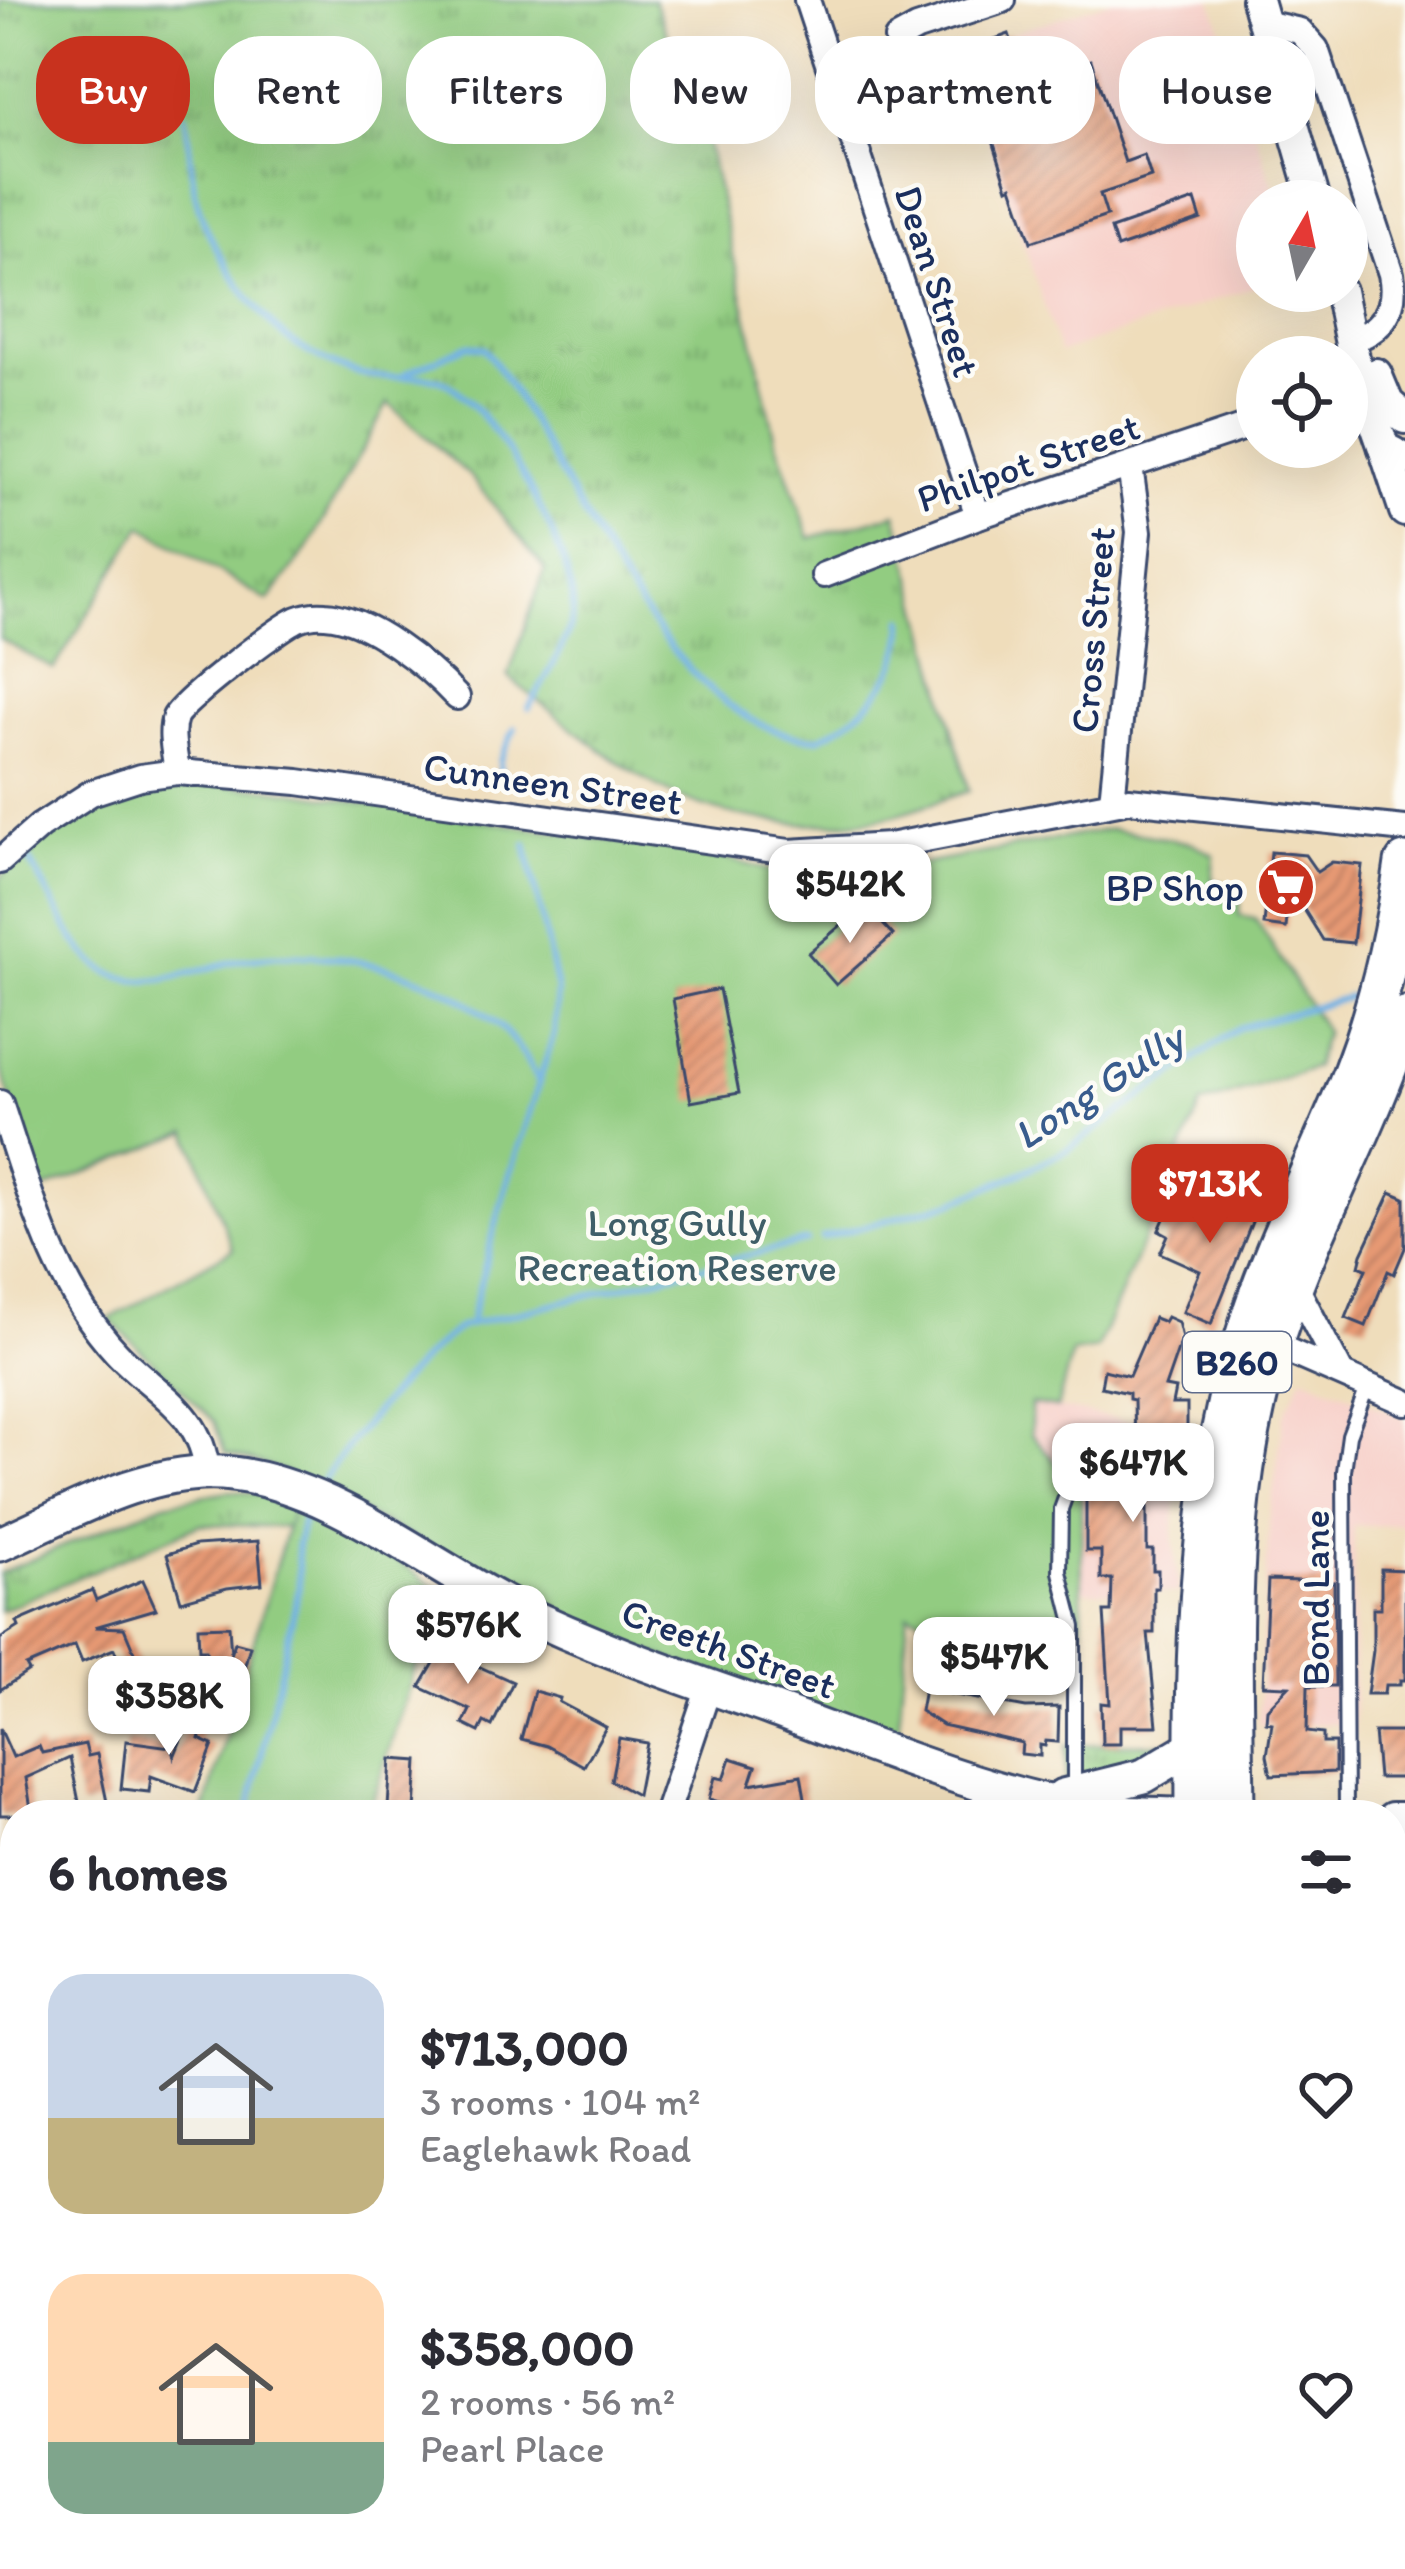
<!DOCTYPE html>
<html lang="en">
<head>
<meta charset="utf-8">
<style>
  :root { --surface:#fff; --page:#f2f2f3; --text:#2b2b33; --muted:#7c7c81; --accent:#c8321e }
  body { margin:0; font-family:Itim,sans-serif; background:var(--page); color:var(--text); height:100vh; display:flex; flex-direction:column; font-size:45px; white-space:nowrap }
  * { box-sizing:border-box; margin:0 }
  p { font-size:39px; color:var(--muted) }
  .icon { flex:none; width:66px; height:66px; fill:none; stroke:currentColor; stroke-width:2; stroke-linecap:round; stroke-linejoin:round }
  .map { position:relative; flex:1; overflow:hidden }
  .details { position:absolute; left:0px; top:1800px; width:1407px; height:771px; display:flex; flex-direction:column; background:var(--surface); border-radius:48px 48px 0 0; box-shadow:0 12px 48px #0002 }
  .details>* { flex:none }
  .hud { position:absolute; left:36px; top:36px; width:1335px; height:108px; display:flex; gap:24px }
  .needle { width:78px; rotate:9deg }
  .tools { position:absolute; left:1236px; top:180px; display:grid; gap:24px }
  .tools a { display:grid; place-items:center; width:132px; height:132px; border-radius:50%; background:var(--surface); box-shadow:0 12px 48px #0002; font-size:60px }
  .price { position:absolute; translate:-50% -102px; padding:0 27px; border-radius:24px; background:#fff; color:#222; font-size:39px; line-height:78px; filter:drop-shadow(0 3px 6px #0008) }
  .price::after { content:''; position:absolute; left:50%; top:72px; width:36px; height:27px; margin-left:-18px; background:inherit; clip-path:polygon(0 0,100% 0,50% 100%) }
  .price.on { background:var(--accent); color:#fff }
  ul { padding:0; list-style:none }
  li { display:flex; align-items:center; gap:36px; height:300px; padding:0 48px }
  li span { display:grid; place-items:center; flex:none; width:336px; height:240px; border-radius:36px; color:#555 }
  li>.icon { margin-inline-start:auto }
  span .icon { width:144px; height:144px; fill:#fffc; stroke-width:1 }
  li b { font-size:51px }
  h2 { display:flex; justify-content:space-between; align-items:center; height:144px; padding:0 48px; font-size:51px }
  .pill { padding:0 42px; border-radius:48px; background:var(--surface); box-shadow:0 12px 48px #0002; font-size:42px; line-height:108px }
  .pill.on { background:var(--accent); color:#fff }
  .map>svg:first-child { display:block }
  .built { fill:#f7d0c9 }
  .grass { fill:url(#grass-tufts); stroke:#567e70; stroke-width:3 }
  .park { fill:#92cc81; stroke:#567e70; stroke-width:3 }
  .lines { fill:none; stroke-linecap:round; stroke-linejoin:round }
  .stream { stroke:#70b1e4; stroke-width:6 }
  .building { fill:url(#building-hatch) }
  .service-casing { stroke:#3b496c; stroke-width:18 }
  .minor-casing { stroke:#3b496c; stroke-width:30 }
  .tertiary-casing { stroke:#3b496c; stroke-width:36 }
  .secondary-casing { stroke:#3b496c; stroke-width:39 }
  .primary-casing { stroke:#3b496c; stroke-width:45 }
  .service { stroke:#fff; stroke-width:12 }
  .minor { stroke:#fff; stroke-width:24 }
  .tertiary { stroke:#fff; stroke-width:30 }
  .secondary { stroke:#fff; stroke-width:33 }
  .primary { stroke:#fff; stroke-width:39 }
  .labels { text-anchor:middle; stroke-width:9; stroke-linejoin:round; paint-order:stroke }
  .shield { fill:#fdfcf7; stroke:#5f6c8c; stroke-width:3 }
  .shield-label { font-size:36px; font-weight:bold; fill:#1b2f5e }
  .street-label { font-size:39px; fill:#1b2f5e; stroke:#fdfcf7 }
  .poi-label { font-size:39px; fill:#1b2f5e; stroke:#fdfcf7; text-anchor:end }
  .park-label { font-size:39px; fill:#3f5e68; stroke:#fdfcf7 }
  .water-label { font-size:42px; font-style:italic; fill:#395c8d; stroke:#fdfcf7 }
</style>
</head>
<body>
<div class="map">
<svg width="1405" height="2569" viewBox="0 0 1405 2569">
  <defs>
    <pattern id="grass-tufts" width="24" height="20" patternUnits="userSpaceOnUse" patternTransform="scale(3)"><rect width="24" height="20" fill="#92cc81"/><path d="M3 7l-1-3M5 7V3M7 7l1-3M15 17l-1-3M17 17v-4M19 17l1-3" fill="none" stroke="#76a66d"/></pattern>
    <pattern id="building-hatch" width="6" height="6" patternUnits="userSpaceOnUse" patternTransform="scale(3)"><rect width="6" height="6" fill="#e69973"/><path d="M-1 1l2-2M0 6l6-6M5 7l2-2" fill="none" stroke="#ba7d62"/></pattern>
  </defs>
  <rect width="100%" height="100%" fill="#fdfcf7"/>
  <filter id="ink" filterUnits="userSpaceOnUse"><feTurbulence type="fractalNoise" baseFrequency=".00833" numOctaves="2"/><feDisplacementMap in="SourceGraphic" scale="24" xChannelSelector="R" yChannelSelector="G"/><feConvolveMatrix kernelMatrix="1 2 1 2 8 2 1 2 1" color-interpolation-filters="sRGB"/></filter>
  <filter id="wash" filterUnits="userSpaceOnUse"><feTurbulence type="fractalNoise" baseFrequency=".004" numOctaves="4" result="noise"/><feDisplacementMap in="SourceGraphic" scale="48" xChannelSelector="R" yChannelSelector="G"/><feGaussianBlur stdDeviation="2.7" result="paint"/><feColorMatrix in="noise" values="0 0 0 0 0 0 0 0 0 0 0 0 0 0 0 0 0 1.4 0 .05"/><feComposite in="paint" operator="in"/></filter>
  <g filter="url(#wash)">
    <rect width="100%" height="100%" fill="#efddbb"/>
    <!-- built -->
    <g class="built">
      <path d="M1112,0H1212L1278,201H1257V286L1060,353L959,51Z"/>
      <path d="M1303,1376L1405,1418V1525L1354,1526V1788L1338,1787L1337,1724L1258,1725L1269,1521L1284,1415Z"/>
      <path d="M1031,1403L1177,1430L1178,1476L1173,1535L1179,1593L1082,1591L1081,1477L1065,1473L1031,1433Z"/>
    </g>
    <!-- grass -->
    <g class="grass">
      <path d="M0,0H654L705,135L776,440L810,538L896,513L969,791C943,799 916,810 890,816C814,833 715,822 648,781C599,752 553,712 508,677L545,569L471,477L388,403L307,550L268,601L142,526L54,669L0,639Z"/>
      <path d="M228,1491L267,1494L294,1503L288,1527L201,1524L0,1611V1573L165,1503Z"/>
      <path d="M1173,1743L1164,1754L1066,1786V1745Z"/>
    </g>
    <!-- park -->
    <g class="park">
      <path d="M186,783L266,788L717,856L795,877L886,871L1111,829L1192,843L1214,855L1212,881L1224,883L1223,899L1240,901L1239,915L1255,918L1325,1031L1315,1067L1201,1105L1097,1349L1072,1353L1057,1408L1031,1404V1434L1065,1473L1081,1476L1082,1631L974,1635L908,1613L898,1735L749,1688L602,1635L278,1469L225,1453L214,1421L109,1319L233,1249L188,1132L40,1191L0,1066V878C50,821 111,790 186,783Z"/>
      <path d="M294,1503L384,1552L440,1590L368,1815H203Z"/>
      <path d="M15,2196V2556H47L43,2569H0V2231Z"/>
    </g>
    <g class="lines">
      <!-- stream -->
      <g class="stream">
        <path d="M185,115C190,142 191,182 198,205C211,248 245,297 276,329C298,350 344,373 374,376C398,379 424,371 446,383C493,407 583,565 572,618C565,649 544,680 529,708"/>
        <path d="M404,374L468,345L484,348C565,452 665,738 818,738C865,717 905,674 904,619"/>
        <path d="M500,781V760L515,728"/>
        <path d="M29,860C51,893 72,953 106,971C152,996 199,966 247,959C331,947 431,968 497,1024C516,1040 527,1061 539,1083"/>
        <path d="M822,1238L953,1202L1021,1173L1069,1149L1238,1028L1364,993"/>
        <path d="M469,1325L505,1190L554,1034L557,990L526,844"/>
        <path d="M321,1484C346,1445 425,1347 463,1326L807,1241"/>
        <path d="M248,1815L299,1588L297,1544L303,1519"/>
        <path d="M0,2370L15,2339"/>
      </g>
    </g>
    <g id="blocks">
      <!-- building -->
      <g class="building">
        <path d="M1009,34L1025,80L1091,60L1125,162L1144,155L1151,177L1100,194L1107,216L1031,242L1012,186L1008,188L964,50Z"/>
        <path d="M1195,200L1201,219L1117,248L1111,229Z"/>
        <path d="M1271,852L1305,855L1317,872L1332,862L1362,865L1353,943L1323,940L1290,887L1286,928L1264,925Z"/>
        <path d="M870,910L893,935L836,985L808,953L853,915L857,920Z"/>
        <path d="M719,989L739,1093L691,1102L673,999Z"/>
        <path d="M1225,1177L1254,1190L1243,1212L1254,1217L1211,1324L1183,1312L1200,1271L1160,1253L1168,1235L1159,1230L1168,1210L1204,1222Z"/>
        <path d="M1391,1192L1405,1198V1248L1394,1274L1388,1271L1366,1326L1346,1318L1366,1269L1359,1266L1362,1254Z"/>
        <path d="M1167,1317L1178,1322L1182,1338L1165,1387L1175,1389L1172,1404H1187V1429H1178V1476H1147V1550H1153V1570H1158V1588H1154V1633H1148L1157,1726H1120V1744H1102L1101,1703L1110,1704L1104,1612H1111L1112,1579H1101V1551H1086V1469H1080V1443H1098V1448H1135L1134,1400L1129,1399V1393L1101,1387L1104,1370L1129,1376L1154,1318L1164,1322Z"/>
        <path d="M258,1541L262,1584L227,1588L181,1601L167,1554L196,1545Z"/>
        <path d="M1381,1569L1405,1570V1680H1400V1685H1385L1384,1694H1367L1373,1651V1608H1381Z"/>
        <path d="M143,1580L156,1609L95,1627L124,1628L142,1671L126,1677L114,1649L82,1662L75,1645L26,1666L29,1671L0,1690V1639L19,1627L17,1622L92,1590L96,1600Z"/>
        <path d="M1268,1580L1334,1582L1335,1686H1308L1307,1732L1323,1734V1743H1335V1772L1271,1775L1267,1755L1272,1723L1266,1722L1267,1709L1289,1686L1263,1685Z"/>
        <path d="M229,1626L231,1655L235,1642L250,1646L237,1694L222,1689L230,1662L207,1663L206,1650H199L198,1627Z"/>
        <path d="M445,1644L470,1655L467,1661L513,1682L492,1726L484,1722L479,1732L463,1724L470,1710L420,1687Z"/>
        <path d="M924,1689L1026,1708L1059,1707L1058,1742L1046,1741L1045,1746L1040,1745V1756L1021,1754L1022,1743L942,1725L920,1711Z"/>
        <path d="M534,1691L560,1698L559,1702L606,1727L584,1766L547,1746L521,1739Z"/>
        <path d="M197,1700L210,1704L199,1739L213,1745L195,1792L151,1776L149,1792L121,1789L126,1741L171,1747L174,1757Z"/>
        <path d="M0,1728L13,1757L39,1746L42,1753L85,1744L88,1756L97,1754L107,1802L80,1807L70,1758L26,1778L32,1815H0Z"/>
        <path d="M1374,1732H1404L1405,1778H1378Z"/>
        <path d="M619,1738L647,1743L637,1795L611,1781Z"/>
        <path d="M731,1758L756,1766L750,1784L801,1775L808,1815H762L709,1799L715,1777L724,1779Z"/>
        <path d="M391,1759L418,1761L415,1810L388,1808Z"/>
      </g>
    </g>
  </g>
  <g filter="url(#ink)">
    <use href="#blocks" fill-opacity="0" stroke="#3b496c" stroke-width="3"/>
    <g class="lines">
      <defs>
        <g id="service">
          <path d="M1065,1498L1061,1509L1060,1572L1074,1627V1788"/>
          <path d="M1346,1815L1344,1471L1349,1435L1368,1385"/>
        </g>
        <g id="minor">
          <path d="M807,0L978,516"/>
          <path d="M1264,23L1300,31L1316,49L1391,274C1398,308 1382,333 1349,340"/>
          <path d="M897,39L917,28L1003,0"/>
          <path d="M824,575L978,516L1257,423"/>
          <path d="M177,772C175,755 169,733 175,717C181,702 280,627 298,619C306,616 316,614 325,615C369,617 428,666 457,697"/>
          <path d="M1112,801L1139,532L1130,466"/>
          <path d="M0,861L40,826L91,793L140,777L177,772L298,782L789,852L889,846L1129,800L1405,829"/>
          <path d="M0,1103C29,1189 52,1283 116,1352C154,1393 202,1411 207,1472"/>
          <path d="M1294,1283L1341,1373"/>
          <path d="M1272,1344L1405,1402"/>
          <path d="M666,1815L709,1687"/>
          <path d="M0,1863L15,1861"/>
          <path d="M1392,2389H1405"/>
          <path d="M1353,2556L1356,2569"/>
          <path d="M648,2569V2556"/>
          <path d="M938,2569L950,2559"/>
        </g>
        <g id="tertiary">
          <path d="M1257,0L1315,201"/>
          <path d="M1340,291L1356,368L1384,448L1405,459"/>
          <path d="M1376,374L1388,403L1405,418"/>
          <path d="M1384,448L1405,511"/>
          <path d="M1392,1818H1405"/>
        </g>
        <g id="secondary">
          <path d="M0,1544C68,1514 145,1468 222,1473C326,1480 425,1564 516,1609C597,1649 685,1678 770,1708C868,1744 988,1794 1089,1810C1119,1814 1150,1814 1180,1815"/>
          <path d="M1063,1796L1144,1776L1196,1745"/>
        </g>
        <g id="primary">
          <path d="M1196,1815C1195,1649 1197,1487 1248,1328C1275,1240 1319,1159 1352,1075C1379,1006 1395,936 1405,863"/>
          <path d="M1234,1815C1233,1662 1223,1512 1266,1363C1301,1244 1366,1135 1405,1017"/>
          <path d="M1213,2556V2569"/>
        </g>
      </defs>
      <!-- service casing -->
      <use href="#service" class="service-casing"/>
      <!-- minor casing -->
      <use href="#minor" class="minor-casing"/>
      <!-- tertiary casing -->
      <use href="#tertiary" class="tertiary-casing"/>
      <!-- secondary casing -->
      <use href="#secondary" class="secondary-casing"/>
      <!-- primary casing -->
      <use href="#primary" class="primary-casing"/>
      <!-- service -->
      <use href="#service" class="service"/>
      <!-- minor -->
      <use href="#minor" class="minor"/>
      <!-- tertiary -->
      <use href="#tertiary" class="tertiary"/>
      <!-- secondary -->
      <use href="#secondary" class="secondary"/>
      <!-- primary -->
      <use href="#primary" class="primary"/>
    </g>
  </g>
  <!-- icons -->
  <defs>
    <symbol id="supermarket-disc" viewBox="-11 -11 22 22"><circle r="9.5" fill="#c8321e" stroke="#fdfcf7"/><path d="M-6-5.5h2.5l.6 2H6L4.5 2H-2.5L-4.4-4H-6ZM-1.5 3.2a1.3 1.3 0 1 0 .1 0ZM3 3.2a1.3 1.3 0 1 0 .1 0Z" fill="#fff"/></symbol>
  </defs>
  <g fill-rule="evenodd">
    <use href="#supermarket-disc" x="1253" y="854" width="66" height="66"/>
  </g>
  <g class="labels">
    <!-- shield labels -->
    <rect class="shield" x="1183" y="1332" width="108" height="60" rx="9"/>
    <g class="shield-label">
      <text x="1237" y="1375">B260</text>
    </g>
    <!-- street labels -->
    <g class="street-label">
      <text transform="translate(938 281) rotate(72)" y="14">Dean Street</text>
      <text transform="translate(1028 462) rotate(-19)" y="14">Philpot Street</text>
      <text transform="translate(1092 630) rotate(-85)" y="14">Cross Street</text>
      <text transform="translate(553 783) rotate(8)" y="14">Cunneen Street</text>
      <text transform="translate(1315 1598) rotate(-90)" y="14">Bond Lane</text>
      <text transform="translate(729 1648) rotate(20)" y="14">Creeth Street</text>
    </g>
    <!-- poi labels -->
    <g class="poi-label">
      <text x="1244" y="901">BP Shop</text>
    </g>
    <!-- park labels -->
    <g class="park-label">
      <text x="677" y="1236">Long Gully<tspan x="677" dy="45">Recreation Reserve</tspan></text>
    </g>
    <!-- water labels -->
    <g class="water-label">
      <text transform="translate(1098 1086) rotate(-33)" y="15">Long Gully</text>
    </g>
  </g>
</svg>
<div class="tools">
<a><svg class="needle" viewBox="-14 -14 28 28"><path d="M0-13l5 13h-10z" fill="#e53935"/><path d="M0 13l5-13h-10z" fill="#7c7c81"/></svg></a>
<a><svg class="icon" aria-label="locate" viewBox="0 0 24 24"><circle cx="12" cy="12" r="6"/><path d="M12 2v4M12 18v4M2 12h4M18 12h4"/></svg></a>
</div>
<b class="price" style="left:850px;top:946px">$542K</b>
<b class="price on" style="left:1210px;top:1246px">$713K</b>
<b class="price" style="left:1133px;top:1525px">$647K</b>
<b class="price" style="left:468px;top:1687px">$576K</b>
<b class="price" style="left:994px;top:1719px">$547K</b>
<b class="price" style="left:169px;top:1758px">$358K</b>
<div class="hud">
<a class="pill on">Buy</a>
<a class="pill">Rent</a>
<a class="pill">Filters</a>
<a class="pill">New</a>
<a class="pill">Apartment</a>
<a class="pill">House</a>
</div>
<section class="details">
<h2>6 homes<svg class="icon" aria-label="filters" viewBox="0 0 24 24"><path d="M4 7h16M4 17h16"/><circle cx="9" cy="7" r="2"/><circle cx="15" cy="17" r="2"/></svg></h2>
<ul>
<li><span style="background:linear-gradient(#c9d6e8 60%,#c2b280 0)"><svg class="icon" aria-label="home" viewBox="0 0 24 24"><path d="M3 11l9-7 9 7M6 9v11h12V9"/></svg></span><div><b>$713,000</b><p>3 rooms · 104 m²</p><p>Eaglehawk Road</p></div><svg class="icon" aria-label="heart" viewBox="0 0 24 24"><path d="M12 20l-8-8c-3-5 5-10 8-4 3-6 11-1 8 4z"/></svg></li>
<li><span style="background:linear-gradient(#ffd9b3 70%,#7fa58c 0)"><svg class="icon" aria-label="home" viewBox="0 0 24 24"><path d="M3 11l9-7 9 7M6 9v11h12V9"/></svg></span><div><b>$358,000</b><p>2 rooms · 56 m²</p><p>Pearl Place</p></div><svg class="icon" aria-label="heart" viewBox="0 0 24 24"><path d="M12 20l-8-8c-3-5 5-10 8-4 3-6 11-1 8 4z"/></svg></li>
</ul>
</section>
</div>
</body>
</html>
